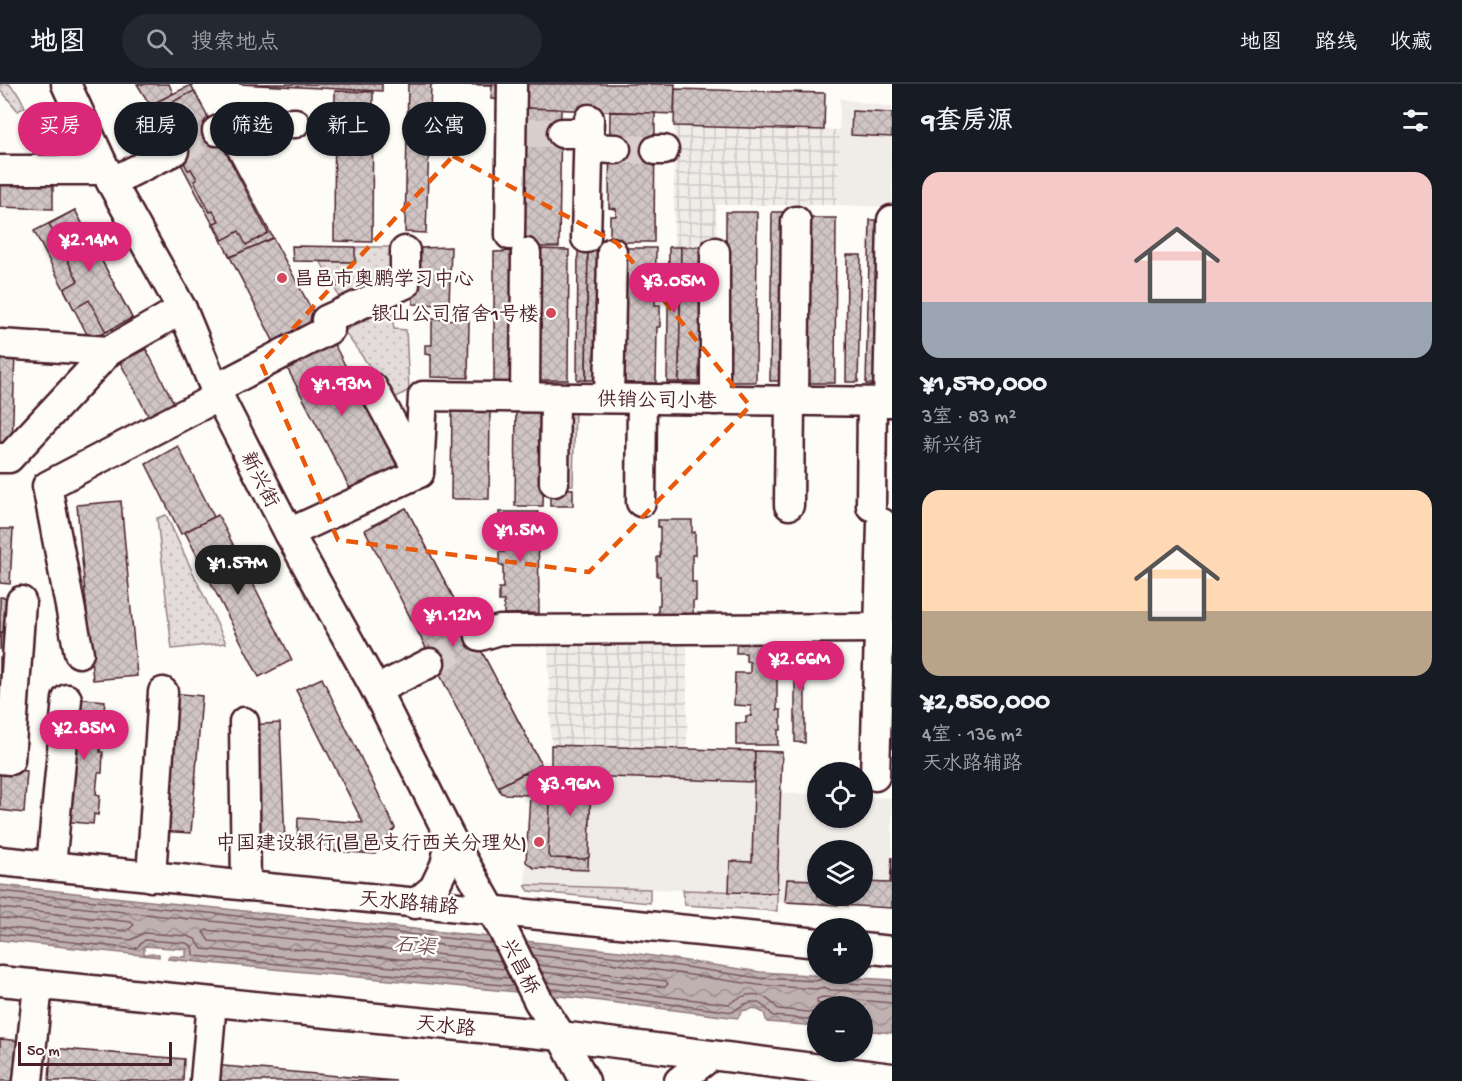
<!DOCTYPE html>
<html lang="zh">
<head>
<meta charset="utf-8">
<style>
  :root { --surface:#171b24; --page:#242831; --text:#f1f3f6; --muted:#9ea1a6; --line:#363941; --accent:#db2777 }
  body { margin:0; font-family:"Gochi Hand","LXGW WenKai TC",sans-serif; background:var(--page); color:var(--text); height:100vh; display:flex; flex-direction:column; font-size:22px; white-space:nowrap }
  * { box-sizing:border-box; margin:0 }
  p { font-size:20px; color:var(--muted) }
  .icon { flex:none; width:33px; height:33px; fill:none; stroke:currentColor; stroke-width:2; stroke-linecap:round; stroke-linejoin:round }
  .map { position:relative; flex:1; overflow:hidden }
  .details { display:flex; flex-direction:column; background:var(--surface); width:570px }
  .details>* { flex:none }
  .guide { position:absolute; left:18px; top:18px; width:570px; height:54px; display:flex; gap:12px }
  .tools { position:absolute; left:807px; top:678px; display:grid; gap:12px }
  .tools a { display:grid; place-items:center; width:66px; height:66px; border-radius:50%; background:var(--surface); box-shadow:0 2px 4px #0004; font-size:30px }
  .scale { position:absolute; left:18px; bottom:15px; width:154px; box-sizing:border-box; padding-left:6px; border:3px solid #4a1f2b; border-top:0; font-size:16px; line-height:21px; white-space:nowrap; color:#4a1f2b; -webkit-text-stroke:4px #fdfcf7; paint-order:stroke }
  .price { position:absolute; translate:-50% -51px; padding:0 14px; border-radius:21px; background:var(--accent); color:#fff; font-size:20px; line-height:39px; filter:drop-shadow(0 2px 3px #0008) }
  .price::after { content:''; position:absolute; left:50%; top:36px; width:18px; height:14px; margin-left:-9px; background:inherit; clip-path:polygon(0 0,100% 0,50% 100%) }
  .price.current { background:#222; color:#fff }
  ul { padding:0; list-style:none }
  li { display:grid; align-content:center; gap:12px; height:318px; padding:0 30px }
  li span { display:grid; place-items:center; height:186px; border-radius:18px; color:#555 }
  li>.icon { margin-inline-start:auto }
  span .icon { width:108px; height:108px; fill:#fffc; stroke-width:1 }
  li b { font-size:26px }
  h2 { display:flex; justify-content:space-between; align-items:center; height:72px; padding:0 30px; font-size:26px }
  .pill { padding:0 21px; border-radius:27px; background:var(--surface); box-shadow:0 2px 4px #0004; font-size:21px; line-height:54px }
  .pill.current { background:var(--accent); color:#fff }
  header { display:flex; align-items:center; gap:36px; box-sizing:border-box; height:84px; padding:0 30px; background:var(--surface); border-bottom:2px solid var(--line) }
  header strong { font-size:28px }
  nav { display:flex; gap:33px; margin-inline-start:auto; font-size:21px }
  .search { width:420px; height:54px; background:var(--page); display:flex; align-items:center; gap:15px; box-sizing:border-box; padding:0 21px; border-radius:33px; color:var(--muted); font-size:22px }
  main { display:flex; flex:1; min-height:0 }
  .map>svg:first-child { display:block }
  .built { fill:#f0ece8; fill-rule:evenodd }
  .industrial { fill:url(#industrial-grid) }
  .green { fill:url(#green-dots); stroke:#967e82; stroke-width:1.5 }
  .water { fill:url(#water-waves); stroke:#91777b; stroke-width:1.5 }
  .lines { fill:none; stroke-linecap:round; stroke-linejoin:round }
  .shore { stroke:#795961; stroke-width:1.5 }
  .building { fill:url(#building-cross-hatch); stroke:#4a1f2b; stroke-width:1.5 }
  .minor-tunnel { stroke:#d9d0ce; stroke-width:28; stroke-dasharray:28 14; stroke-linecap:butt }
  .minor-casing { stroke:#4a1f2b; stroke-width:33 }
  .minor { stroke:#fdfcf7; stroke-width:28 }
  .marked { fill:none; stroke:#e8590c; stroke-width:4.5; stroke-dasharray:12 8; stroke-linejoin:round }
  .poi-dot { fill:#d1495b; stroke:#fdfcf7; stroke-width:2 }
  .labels { text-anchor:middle; stroke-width:5; stroke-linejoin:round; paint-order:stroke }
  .poi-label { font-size:20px; fill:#4a1f2b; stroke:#fdfcf7; text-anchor:end }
  .street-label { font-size:20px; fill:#4a1f2b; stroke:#fdfcf7 }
  .water-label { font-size:21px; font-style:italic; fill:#73525a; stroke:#fdfcf7 }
</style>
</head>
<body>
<header>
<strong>地图</strong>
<div class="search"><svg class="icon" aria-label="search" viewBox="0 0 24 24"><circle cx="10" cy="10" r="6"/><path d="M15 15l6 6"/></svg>搜索地点</div>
<nav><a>地图</a><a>路线</a><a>收藏</a></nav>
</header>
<main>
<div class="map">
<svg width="892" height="997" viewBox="0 0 892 997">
  <defs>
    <pattern id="industrial-grid" width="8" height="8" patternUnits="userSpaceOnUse" patternTransform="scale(1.5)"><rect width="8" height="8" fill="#f0ece8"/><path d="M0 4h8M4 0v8" fill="none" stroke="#cfcac7"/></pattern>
    <pattern id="green-dots" width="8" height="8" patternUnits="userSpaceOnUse" patternTransform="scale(1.5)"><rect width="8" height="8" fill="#e3dcda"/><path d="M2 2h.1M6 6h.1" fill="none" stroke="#c4bcbb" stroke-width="1.8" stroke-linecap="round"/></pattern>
    <pattern id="water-waves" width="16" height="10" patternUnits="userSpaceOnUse" patternTransform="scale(1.5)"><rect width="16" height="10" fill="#c0b1b1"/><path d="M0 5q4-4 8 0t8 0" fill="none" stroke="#9e8f90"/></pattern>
    <pattern id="building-cross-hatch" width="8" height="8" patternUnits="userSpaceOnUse" patternTransform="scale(1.5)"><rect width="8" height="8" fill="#d0c5c4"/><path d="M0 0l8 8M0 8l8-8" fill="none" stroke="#b4a9a9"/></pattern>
  </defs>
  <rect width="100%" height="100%" fill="#fdfcf7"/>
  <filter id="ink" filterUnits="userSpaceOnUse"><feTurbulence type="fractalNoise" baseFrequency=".0167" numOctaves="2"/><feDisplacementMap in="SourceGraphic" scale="12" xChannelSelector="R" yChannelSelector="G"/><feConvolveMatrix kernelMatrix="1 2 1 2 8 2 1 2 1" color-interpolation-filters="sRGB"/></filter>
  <g filter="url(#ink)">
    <!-- built -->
    <g class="built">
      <path d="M840,15L892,23V123L838,121Z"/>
      <path d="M551,661L782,668L780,709L817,710L818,734H862L863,713L892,714V824L777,817L776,809L525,801L530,711L505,710L501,709L498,703L523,690L551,691ZM818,766H862V812H818Z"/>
    </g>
    <!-- industrial -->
    <g class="industrial">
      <path d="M674,42L840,46L838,121H716L717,163H674Z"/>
      <path d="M687,561V665L551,661L548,562Z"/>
    </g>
    <!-- green -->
    <g class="green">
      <path d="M0,0H9L19,11L25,23L18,27L0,5Z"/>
      <path d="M30,31L49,70L42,74L23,35Z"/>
      <path d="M355,163H391V207L346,226L321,178H355Z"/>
      <path d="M391,223L394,245L406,246L409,306L393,315L344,247Z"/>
      <path d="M561,322H575L573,401H560Z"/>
      <path d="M166,431L226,559L172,565L157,434Z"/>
      <path d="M525,801L650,805V819L529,807Z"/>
      <path d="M683,806L777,809V827L685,821Z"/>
    </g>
    <!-- water -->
    <path class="water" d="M0,801L619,867L760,888L892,896V949L863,946L862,922H818L817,942L767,938L764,929L754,924L742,927L738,934L569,913L168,875L169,872L186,873V865L144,862V870H159V873L0,856Z"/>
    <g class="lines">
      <!-- shore -->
      <g class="shore">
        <path d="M0,807L492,859"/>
        <path d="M0,815L496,867"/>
        <path d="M0,824L131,838L134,841L127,847L0,834"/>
        <path d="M0,843L131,856L144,849L187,852L195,855L202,865L509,894"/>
        <path d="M0,850L135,865L145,856L186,859L192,862L193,870L195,872L513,902"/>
        <path d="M529,863L618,873L759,894L816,897L824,894L832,898L892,902"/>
        <path d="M533,871L617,880L758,901L816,905L824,903L831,906L892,909"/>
        <path d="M501,877L206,846L203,848L209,857L505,885"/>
        <path d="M538,881L666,897L668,900L665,903L542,888"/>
        <path d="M546,898L729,920C748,906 763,907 778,925L818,929"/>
        <path d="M550,905L733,928C750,913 760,915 773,932L818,936"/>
        <path d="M827,922L817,919V915L823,913L892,919"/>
      </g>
    </g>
    <!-- building -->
    <g class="building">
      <path d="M137,0H169L173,10L150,21Z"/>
      <path d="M239,0H382V7Z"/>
      <path d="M408,0H431L426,149L405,148Z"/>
      <path d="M430,0H492L491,1Z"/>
      <path d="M492,0H505L504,16L491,15Z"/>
      <path d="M521,0H675L674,30L520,24Z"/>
      <path d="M191,1L273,154L230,173L150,21Z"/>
      <path d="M675,5L825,9L824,46L674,42Z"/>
      <path d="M194,7L268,149L246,161L239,147L223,156L214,139L219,137L213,127L210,128L194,97L197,95L191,85L188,86L171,54L173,52L168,42L164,43L155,27Z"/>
      <path d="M335,7L373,8L372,158L334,157Z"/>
      <path d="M520,24L561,25L559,163H519L518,144H525V125H520L519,90H526V81H521V63H527V41H520Z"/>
      <path d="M852,27L892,29V53L851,51Z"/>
      <path d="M610,28L655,29L654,158H610V132H616V125L609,124Z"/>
      <path d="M0,96L53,99V125L0,123Z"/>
      <path d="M75,126L132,234L90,256L34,147Z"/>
      <path d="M75,126L132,234L106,248L89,216L74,225L64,205L78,197L49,140Z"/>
      <path d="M726,128H757L756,298H726Z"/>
      <path d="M772,128H787L784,297H770Z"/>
      <path d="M810,134H836L835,299H804L803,284H809V221H802L810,155Z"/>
      <path d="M870,136H885L881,300H866Z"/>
      <path d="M273,154L321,243L278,266L230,173Z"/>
      <path d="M292,162L355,163V178L293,177Z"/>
      <path d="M451,163L449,221L413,220V207L417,208L414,169H420L419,164Z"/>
      <path d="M669,163H681L679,298H667Z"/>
      <path d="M681,163H704L701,298H679Z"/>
      <path d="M617,164H656L655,221H660V243H657L656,299H617Z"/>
      <path d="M538,165L569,166L568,296H536Z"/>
      <path d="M578,166H588L586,296H577Z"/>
      <path d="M588,166H605L603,296H586Z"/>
      <path d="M518,167L515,298H494V168Z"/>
      <path d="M847,171H861L858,298H846Z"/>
      <path d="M432,235L469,236L468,294L431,293V271L425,270V261H432Z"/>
      <path d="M331,254L400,388L354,412L284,278Z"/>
      <path d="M146,265L176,323L151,337L120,278Z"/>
      <path d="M0,267H15L12,365H0Z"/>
      <path d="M516,321H545L543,422H515Z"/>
      <path d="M452,326L490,327L489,415H451Z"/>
      <path d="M178,362L214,433L181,450L146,380Z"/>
      <path d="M550,404L573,405V422H550Z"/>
      <path d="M121,417L137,592L93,596L77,421Z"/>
      <path d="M406,424L541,680L505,700L491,673L494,672L481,647L477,649L465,625L467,623L459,607L456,608L441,579L444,578L432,554L428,555L414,527L417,526L408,507L404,509L395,491L398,490L389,473L386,474L378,458L380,456L373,441Z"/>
      <path d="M406,424L541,680L498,703L365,446Z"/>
      <path d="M499,428H538L539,529L504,530V517H499V504H503V481H499V468H504L503,442H500Z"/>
      <path d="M218,431L292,576L259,593L185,448Z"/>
      <path d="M658,436H692V449L695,448V471H692V498H696V517H693V530H658V521H660V492H657V473H660V443H658Z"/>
      <path d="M0,445H13L10,500L0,499Z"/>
      <path d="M0,513L10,514L7,549L1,548L0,566Z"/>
      <path d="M737,553H777V564L781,565V584H777V626H781V646H778V661H736V639H746V632H751V622L734,621L735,589H750V578L746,577V569H736Z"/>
      <path d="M795,557H805V659L795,658Z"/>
      <path d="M0,574L4,575L0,617Z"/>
      <path d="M322,594L395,744L375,770L297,764L298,734L363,739L296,606Z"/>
      <path d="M171,609L202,612L191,749L159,747L167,630L177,631L178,617L170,616Z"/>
      <path d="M74,614L105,617L104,627L107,628L105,649H102L100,668H103L102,689H98L96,710L100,711L98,731L94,730L93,740L62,737Z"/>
      <path d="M280,639L285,759L254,760L249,641Z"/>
      <path d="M551,661L755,667L754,698L551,691Z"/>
      <path d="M755,667L782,668L777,809L729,808L730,777L752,778Z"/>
      <path d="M0,685L27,687L24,729L0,726Z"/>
      <path d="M523,690L591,692L588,786L534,784L526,778L530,711L505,710L501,709L498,703Z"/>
      <path d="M551,691L591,692L589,773L585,775L550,774L548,771Z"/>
      <path d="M892,773V824L785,818L787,795L818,796V812H862V798L890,799Z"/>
      <path d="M0,955L23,957L20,997H0Z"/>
      <path d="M51,964L184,975L183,997H49Z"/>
      <path d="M212,981L396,997H211Z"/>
    </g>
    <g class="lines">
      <!-- minor-tunnel -->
      <g class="minor-tunnel">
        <path d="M526,49H562"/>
        <path d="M616,65L656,66"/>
        <path d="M174,67L217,47"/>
        <path d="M430,579L480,552"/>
      </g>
      <defs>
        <g id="minor">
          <path d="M66,0L111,98L182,225L215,305L289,449L376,606L451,755L503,846L539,918L561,952L585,997"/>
          <path d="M217,47L227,42L295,39"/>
          <path d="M562,49H589"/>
          <path d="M589,64L616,65"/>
          <path d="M656,66H664"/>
          <path d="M0,86H106"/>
          <path d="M111,98L174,67"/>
          <path d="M510,151L512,0"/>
          <path d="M586,154L589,35"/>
          <path d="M0,260L109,267"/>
          <path d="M373,304L419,389"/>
          <path d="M215,305L330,245L326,236L405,200V167"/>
          <path d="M525,313L526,169"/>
          <path d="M609,314L612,168"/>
          <path d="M715,316V168"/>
          <path d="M794,317L796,137"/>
          <path d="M888,318L892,136"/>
          <path d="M0,374H9L109,267L182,225"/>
          <path d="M554,398L555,314"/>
          <path d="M641,418L642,315"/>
          <path d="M789,421L790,317"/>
          <path d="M871,422L872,318"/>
          <path d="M289,449L419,389L423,312L892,318"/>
          <path d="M480,552L500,546L879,544"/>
          <path d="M79,569L47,402L219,312"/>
          <path d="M376,606L430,579"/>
          <path d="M244,638L246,802"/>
          <path d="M0,675L10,676L21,517"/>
          <path d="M875,692L882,439"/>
          <path d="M0,777L818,859"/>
          <path d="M51,782L67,615"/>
          <path d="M151,793L163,608"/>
          <path d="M415,820L434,804L445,781L451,755"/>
          <path d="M862,864L892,867"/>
          <path d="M0,897L561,952L892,994"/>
          <path d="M28,997L38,901"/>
          <path d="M205,997L212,918"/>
          <path d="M679,997L711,972"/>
        </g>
      </defs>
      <!-- minor casing -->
      <use href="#minor" class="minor-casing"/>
      <!-- minor -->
      <use href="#minor" class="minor"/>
    </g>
  </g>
  <!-- marked area -->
  <path class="marked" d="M453,72L617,159L750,322L589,488L338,456L261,279Z"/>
  <!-- markers -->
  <g class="poi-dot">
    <circle cx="282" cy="194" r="6"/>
    <circle cx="551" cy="229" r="6"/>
    <circle cx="539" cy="758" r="6"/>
  </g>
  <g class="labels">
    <!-- poi labels -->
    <g class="poi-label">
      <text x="294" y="201" text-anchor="start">昌邑市奥鹏学习中心</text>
      <text x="539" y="236">银山公司宿舍1号楼</text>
      <text x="527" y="765">中国建设银行(昌邑支行西关分理处)</text>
    </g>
    <!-- street labels -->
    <g class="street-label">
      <text transform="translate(657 315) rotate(1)" y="7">供销公司小巷</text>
      <text transform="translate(261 395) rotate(63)" y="7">新兴街</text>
      <text transform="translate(409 818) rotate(5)" y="7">天水路辅路</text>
      <text transform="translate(521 882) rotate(63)" y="7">兴昌桥</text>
      <text transform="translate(446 941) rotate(6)" y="7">天水路</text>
    </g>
    <!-- water labels -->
    <g class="water-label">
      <text transform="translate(415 861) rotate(6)" y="7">石渠</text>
    </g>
  </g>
</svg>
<div class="tools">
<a><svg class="icon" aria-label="locate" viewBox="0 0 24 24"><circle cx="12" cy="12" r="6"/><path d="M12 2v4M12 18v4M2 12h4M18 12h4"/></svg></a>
<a><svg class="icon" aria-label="layers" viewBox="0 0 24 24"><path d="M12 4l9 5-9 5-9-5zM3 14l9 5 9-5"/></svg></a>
<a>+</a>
<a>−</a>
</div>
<div class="scale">50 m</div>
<b class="price" style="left:89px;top:189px">¥2.14M</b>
<b class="price" style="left:674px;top:230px">¥3.05M</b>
<b class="price" style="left:342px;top:333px">¥1.93M</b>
<b class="price" style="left:520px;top:479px">¥1.5M</b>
<b class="price current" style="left:238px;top:512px">¥1.57M</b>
<b class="price" style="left:453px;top:564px">¥1.12M</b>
<b class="price" style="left:800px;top:608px">¥2.66M</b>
<b class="price" style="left:84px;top:677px">¥2.85M</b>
<b class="price" style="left:570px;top:733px">¥3.96M</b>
<div class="guide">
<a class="pill current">买房</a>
<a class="pill">租房</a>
<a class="pill">筛选</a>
<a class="pill">新上</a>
<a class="pill">公寓</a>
</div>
</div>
<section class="details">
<h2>9套房源<svg class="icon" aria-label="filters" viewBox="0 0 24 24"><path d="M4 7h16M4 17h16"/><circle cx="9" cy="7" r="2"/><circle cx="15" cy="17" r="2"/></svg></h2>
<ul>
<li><span style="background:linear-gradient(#f6c9c9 70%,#9aa5b1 0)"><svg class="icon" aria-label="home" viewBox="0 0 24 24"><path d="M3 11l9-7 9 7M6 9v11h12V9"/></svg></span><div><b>¥1,570,000</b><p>3室 · 83 m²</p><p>新兴街</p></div></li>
<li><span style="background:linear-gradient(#ffd9b3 65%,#b9a48a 0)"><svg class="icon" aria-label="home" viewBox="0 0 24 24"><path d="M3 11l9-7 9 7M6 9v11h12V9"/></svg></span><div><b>¥2,850,000</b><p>4室 · 136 m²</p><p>天水路辅路</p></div></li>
</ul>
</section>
</main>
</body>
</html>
